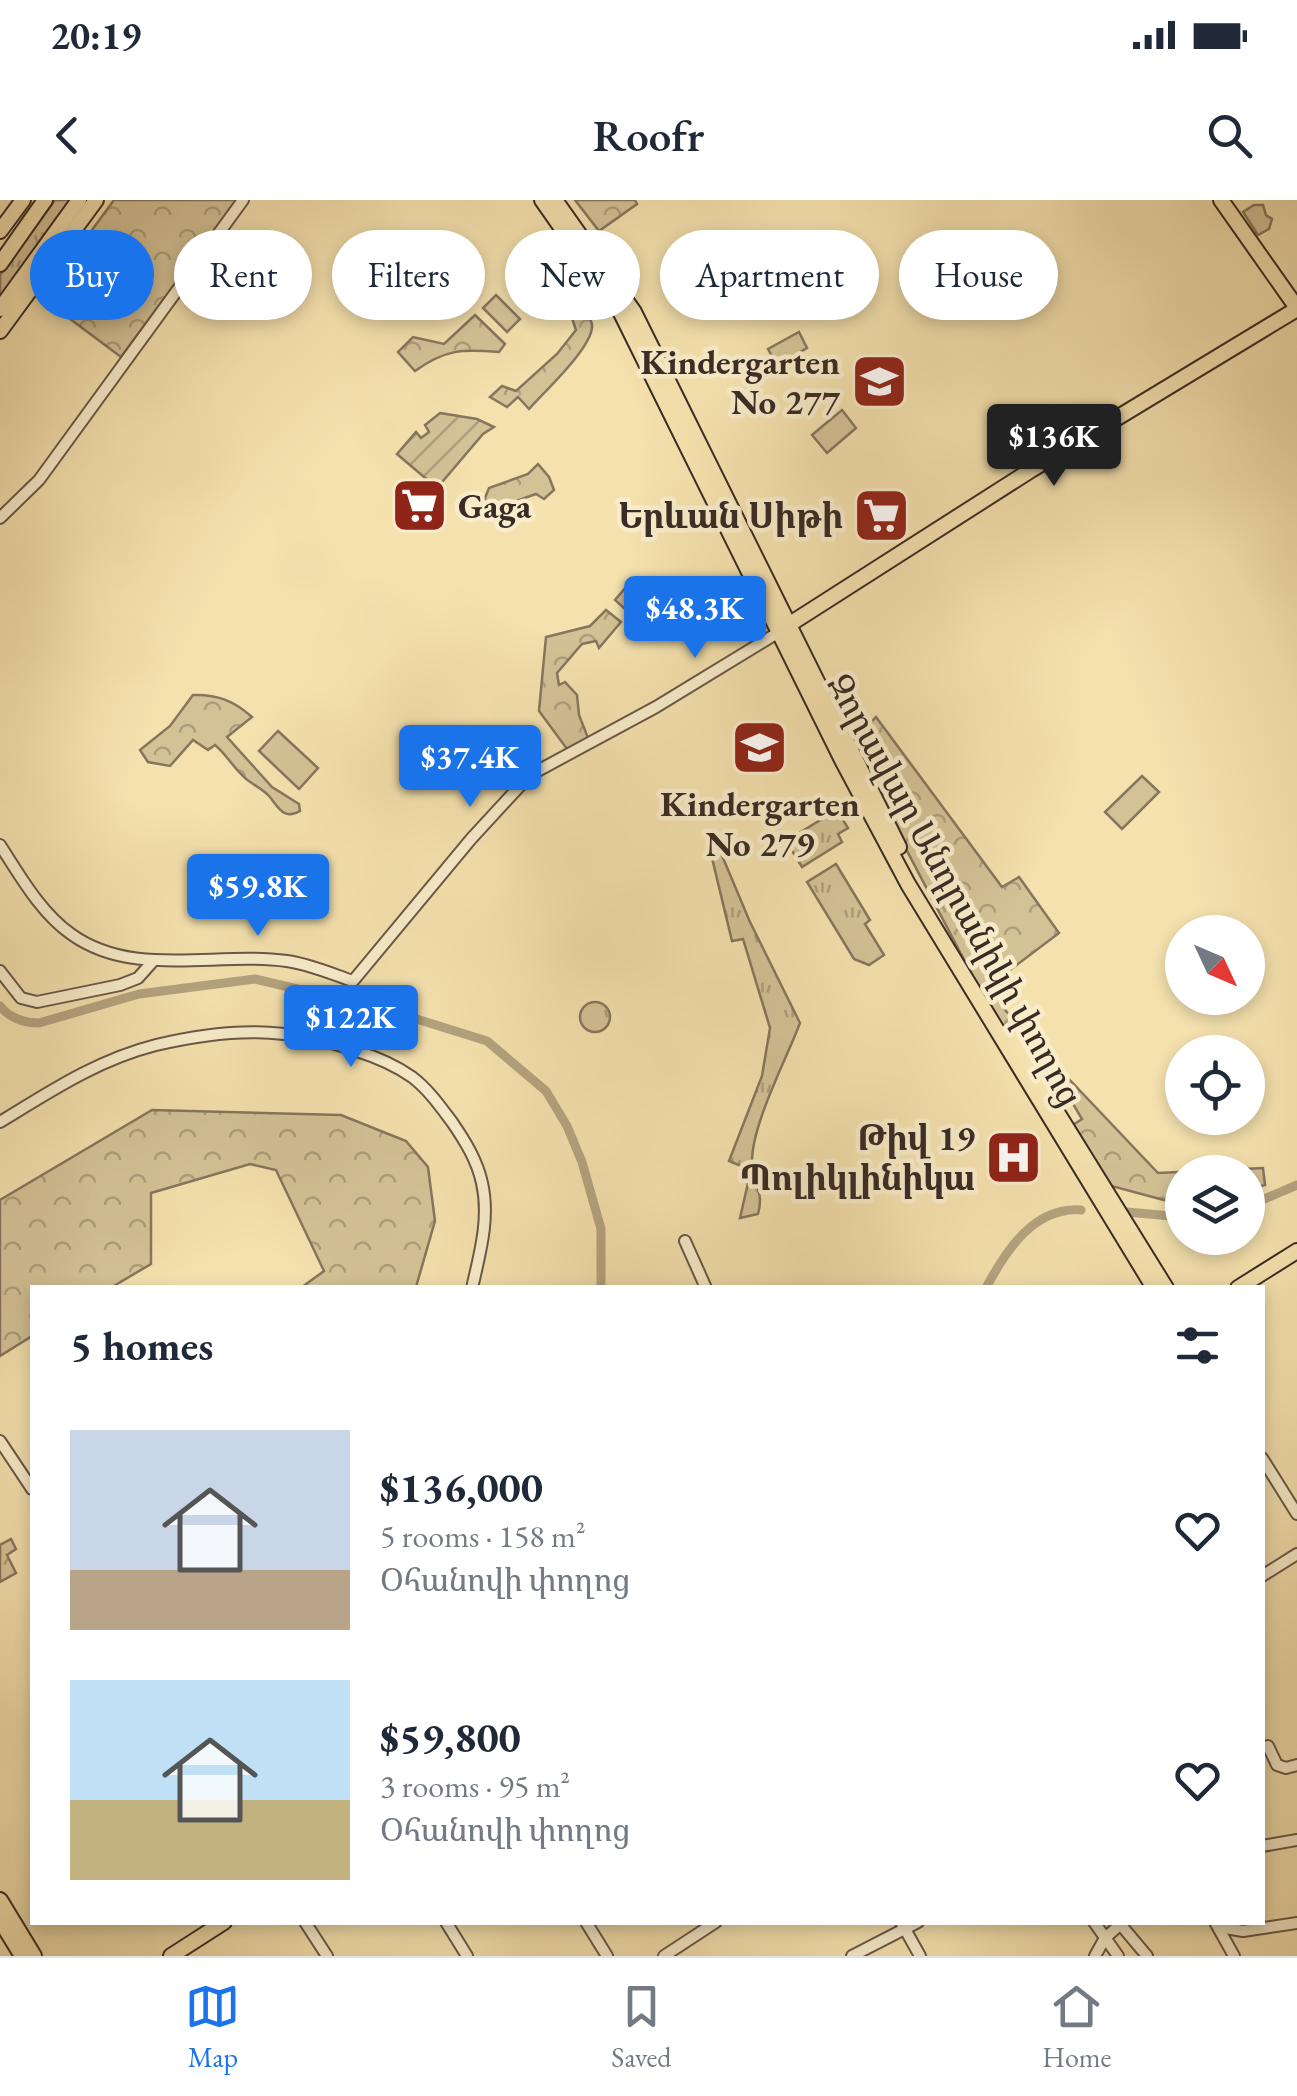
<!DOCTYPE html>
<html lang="en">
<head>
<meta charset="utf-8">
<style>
  :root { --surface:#fff; --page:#f6f6f7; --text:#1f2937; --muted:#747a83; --line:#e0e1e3; --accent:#1a73e8 }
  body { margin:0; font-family:"EB Garamond","Noto Serif Armenian",serif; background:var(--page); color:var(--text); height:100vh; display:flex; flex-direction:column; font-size:38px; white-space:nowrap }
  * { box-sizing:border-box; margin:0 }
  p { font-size:32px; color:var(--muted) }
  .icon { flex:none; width:55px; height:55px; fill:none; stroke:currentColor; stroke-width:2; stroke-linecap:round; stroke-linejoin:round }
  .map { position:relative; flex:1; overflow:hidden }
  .panel { position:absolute; left:30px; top:1085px; width:1235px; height:640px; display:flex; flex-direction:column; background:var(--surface); border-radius:0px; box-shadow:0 5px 15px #0003 }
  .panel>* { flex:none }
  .top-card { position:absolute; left:30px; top:30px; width:1238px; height:90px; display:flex; gap:20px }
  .needle { width:65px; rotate:134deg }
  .tools { position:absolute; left:1165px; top:715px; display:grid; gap:20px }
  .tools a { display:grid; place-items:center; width:100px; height:100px; border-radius:50%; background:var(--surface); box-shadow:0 5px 15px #0003; font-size:50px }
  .price { position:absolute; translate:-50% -85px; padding:0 22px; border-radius:10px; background:var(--accent); color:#fff; font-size:32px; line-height:65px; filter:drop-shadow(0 2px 5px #0008) }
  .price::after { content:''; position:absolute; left:50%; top:60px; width:30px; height:22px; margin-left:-15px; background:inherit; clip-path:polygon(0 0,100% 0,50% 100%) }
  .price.selected { background:#222; color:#fff }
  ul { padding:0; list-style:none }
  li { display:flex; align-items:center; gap:30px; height:250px; padding:0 40px }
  li span { display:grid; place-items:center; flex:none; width:280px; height:200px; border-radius:0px; color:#555 }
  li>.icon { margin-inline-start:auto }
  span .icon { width:120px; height:120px; fill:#fffc; stroke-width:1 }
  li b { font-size:42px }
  h2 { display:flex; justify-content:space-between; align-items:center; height:120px; padding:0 40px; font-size:42px }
  .tag { padding:0 35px; border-radius:45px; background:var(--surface); box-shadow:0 5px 15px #0003; font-size:35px; line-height:90px }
  .tag.selected { background:var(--accent); color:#fff }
  .status { display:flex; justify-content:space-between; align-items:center; height:70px; padding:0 50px; background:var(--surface); direction:ltr }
  .status svg { height:28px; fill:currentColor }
  header { display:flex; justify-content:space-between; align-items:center; height:130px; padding:0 40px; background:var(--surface); font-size:45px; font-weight:600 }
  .tabs { display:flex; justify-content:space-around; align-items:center; height:140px; border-top:2px solid var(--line); background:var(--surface); font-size:28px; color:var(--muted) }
  .tabs a { display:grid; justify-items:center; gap:5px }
  .tabs .selected { color:var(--accent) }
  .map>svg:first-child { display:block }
  .grass { fill:url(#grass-tufts); stroke:#86765e; stroke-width:2.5 }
  .forest { fill:url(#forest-crowns); stroke:#86765e; stroke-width:2.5 }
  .garden { fill:url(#garden-furrows); stroke:#86765e; stroke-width:2.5 }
  .pitch { fill:#d4c297; stroke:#86765e; stroke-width:2.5 }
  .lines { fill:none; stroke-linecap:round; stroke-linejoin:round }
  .canal { stroke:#b4a37f; stroke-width:9 }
  .minor-casing { stroke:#685847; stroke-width:14 }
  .major-casing { stroke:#392b25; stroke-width:18 }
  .minor { stroke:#f8ecca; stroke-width:10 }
  .major { stroke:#f4e1ae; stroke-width:14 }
  .labels { text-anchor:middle; stroke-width:9; stroke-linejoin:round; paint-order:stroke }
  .poi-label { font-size:35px; font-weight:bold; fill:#392b25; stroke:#f8ecca; text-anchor:end }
  .street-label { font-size:35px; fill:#392b25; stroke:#f8ecca }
</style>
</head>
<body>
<div class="status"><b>20:19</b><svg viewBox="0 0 49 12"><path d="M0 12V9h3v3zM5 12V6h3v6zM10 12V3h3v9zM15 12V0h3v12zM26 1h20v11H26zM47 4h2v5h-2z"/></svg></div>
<header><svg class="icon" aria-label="back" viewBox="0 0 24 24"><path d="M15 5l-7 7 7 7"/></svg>Roofr<svg class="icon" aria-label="search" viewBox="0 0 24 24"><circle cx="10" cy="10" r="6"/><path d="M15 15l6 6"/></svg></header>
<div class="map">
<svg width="1297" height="1756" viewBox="0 0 1297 1756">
  <defs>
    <pattern id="grass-tufts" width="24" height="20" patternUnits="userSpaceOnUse" patternTransform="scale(2.5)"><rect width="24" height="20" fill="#d4c297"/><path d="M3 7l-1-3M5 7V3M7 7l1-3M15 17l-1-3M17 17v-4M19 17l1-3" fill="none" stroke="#ad9e7b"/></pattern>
    <pattern id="forest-crowns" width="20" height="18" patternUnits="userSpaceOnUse" patternTransform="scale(2.5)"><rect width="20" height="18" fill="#d4c297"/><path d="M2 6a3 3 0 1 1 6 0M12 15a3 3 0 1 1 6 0" fill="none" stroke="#ad9e7b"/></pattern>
    <pattern id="garden-furrows" width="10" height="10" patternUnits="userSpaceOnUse" patternTransform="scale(2.5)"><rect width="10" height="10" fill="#d4c297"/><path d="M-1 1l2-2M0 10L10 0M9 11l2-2" fill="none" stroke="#ad9e7b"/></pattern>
  </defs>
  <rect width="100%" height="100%" fill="#f4e1ae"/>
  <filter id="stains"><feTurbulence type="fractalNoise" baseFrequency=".002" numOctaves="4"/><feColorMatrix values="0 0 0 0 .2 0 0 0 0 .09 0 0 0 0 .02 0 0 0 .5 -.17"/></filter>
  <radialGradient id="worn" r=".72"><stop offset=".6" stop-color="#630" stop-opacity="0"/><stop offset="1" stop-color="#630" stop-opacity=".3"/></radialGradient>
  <!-- grass -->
  <g class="grass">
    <path d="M55,0H73L0,99V75Z"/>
    <path d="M1254,5H1263L1266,15L1272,19L1269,29L1258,35L1243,12Z"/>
    <path d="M837,610L848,628L838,634L842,642L802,667L786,641Z"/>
    <path d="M711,644L718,646L750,722L800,823C786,860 753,922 752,960C751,982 765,990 758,1014L740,1018L751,970L729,961L762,876L770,828L743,739L732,741L712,658Z"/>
    <path d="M836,664L870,720L865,724L884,755L869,765L854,759L807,682Z"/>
    <circle cx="595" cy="817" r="15"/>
  </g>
  <!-- forest -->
  <g class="forest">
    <path d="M114,0H237L121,157L42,98Z"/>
    <path d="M575,0H635L637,4L599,31Z"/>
    <path d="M578,106L586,110C587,112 592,123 592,125C594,146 544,192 529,209L518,197L507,207L490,197L502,186L516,191L557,154L576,130L571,115Z"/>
    <path d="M475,115L505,144L499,152C462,149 446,149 415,171L398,152L413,137L444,144Z"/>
    <path d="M538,264L549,277L554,290L544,299L536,294L516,301L489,321L479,313L489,288L528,274Z"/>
    <path d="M606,410L621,422L599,448L596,441L582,444L557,473L559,485L565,482L577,495L579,515L588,538L567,549L539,511L546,437L590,426Z"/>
    <path d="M193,495C217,494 234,501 252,517L227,537L272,587L299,604L300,611C283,621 278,606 269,596C262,588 249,583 243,576C233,567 226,554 215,545L208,550L193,540L170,566L148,562L140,550L170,526Z"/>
    <path d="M876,517L1002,687L1019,677L1059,733L981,792L851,544Z"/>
    <path d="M996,794L1006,811L1049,858L1158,973L1263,968L1265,985L1248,989V972H1182V1002H1171L1104,984L1065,930L1082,919L1069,897L1051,908L986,802Z"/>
    <path d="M152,910L341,915L406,941L428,967L435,1021L416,1087H302L324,1071L276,970L250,964L151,993V1064L112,1087L32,1088V1136L0,1156V1000Z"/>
    <path d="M11,1339L16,1349L7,1355L16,1373L0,1382V1345Z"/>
  </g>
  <!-- garden -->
  <path class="garden" d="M440,213L477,219L494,227L483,234L437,288L397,254L416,232L421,238L429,232L425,225Z"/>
  <!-- pitch -->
  <g class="pitch">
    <path d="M496,95L520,119L507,132L483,108Z"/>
    <path d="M799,132L807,148L777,165L768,149Z"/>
    <path d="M842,210L856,228L827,253L812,235Z"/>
    <path d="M627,386L648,405L636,419L615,400Z"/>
    <path d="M278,531L318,568L299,589L259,551Z"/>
    <path d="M1142,576L1159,592L1122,629L1105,612Z"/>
  </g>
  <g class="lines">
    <!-- canal -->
    <g class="canal">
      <path d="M0,806C9,818 25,823 39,823L139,794L255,779L391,811L487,841L546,891L567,926L582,962L601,1029V1088"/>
      <path d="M1248,1006L1297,985"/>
      <path d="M1127,1012L1182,1017"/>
      <path d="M986,1088C1006,1050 1034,1007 1081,1010"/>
    </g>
    <defs>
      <g id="minor">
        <path d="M0,318L39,280L243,0"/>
        <path d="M0,645C20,676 41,713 71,734C133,779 216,751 287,761C309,764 332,774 353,781L471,639L530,575L656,507L779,432"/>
        <path d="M0,771L21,798L37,802L120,785L138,778L154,760"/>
        <path d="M0,922C51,891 97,860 156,845C228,828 286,826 357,851C376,857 395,865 412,877C428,889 440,906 452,922C465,941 477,960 482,983C490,1018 480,1053 472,1088"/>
        <path d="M685,1041L706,1088"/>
        <path d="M0,1241L32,1289"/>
        <path d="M1262,1258L1297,1314"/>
        <path d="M1262,1376L1297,1354"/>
        <path d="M1268,1546L1277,1565L1286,1568L1297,1565"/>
        <path d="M1262,1646L1297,1640"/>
        <path d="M305,1722L327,1756"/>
        <path d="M446,1722L467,1756"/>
        <path d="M586,1722L607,1756"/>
        <path d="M901,1722L920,1756"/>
        <path d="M1094,1722L1118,1756"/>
        <path d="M1215,1722L1234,1756"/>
        <path d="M1121,1725L1147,1756"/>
        <path d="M1220,1727L1243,1731L1297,1723"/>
        <path d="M664,1756L716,1722"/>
        <path d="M852,1756L918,1722"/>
        <path d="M1095,1756L1105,1738L1123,1722"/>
      </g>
      <g id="major">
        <path d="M542,0L621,113L842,560L908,684L1154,1088"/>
        <path d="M555,0L634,112L899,647"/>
        <path d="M1221,0L1297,108"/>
        <path d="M0,31L23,0"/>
        <path d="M0,64L45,0"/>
        <path d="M0,109L79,0"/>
        <path d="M0,131L96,0"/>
        <path d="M779,431L1031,270L1297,109"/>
        <path d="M1011,838L1166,1088"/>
        <path d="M1238,1088L1297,1051"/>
        <path d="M0,1700L34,1756"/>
        <path d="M0,1720L22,1756"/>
        <path d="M171,1756L224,1722"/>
      </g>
    </defs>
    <!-- minor casing -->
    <use href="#minor" class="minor-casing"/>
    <!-- major casing -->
    <use href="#major" class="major-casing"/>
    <!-- minor -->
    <use href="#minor" class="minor"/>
    <!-- major -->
    <use href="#major" class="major"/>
  </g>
  <!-- icons -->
  <defs>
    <symbol id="school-square" viewBox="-11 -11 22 22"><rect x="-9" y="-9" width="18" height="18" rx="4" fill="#8f2418" stroke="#f8ecca"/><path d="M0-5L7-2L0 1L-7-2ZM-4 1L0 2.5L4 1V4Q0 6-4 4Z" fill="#fff"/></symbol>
    <symbol id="supermarket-square" viewBox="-11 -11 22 22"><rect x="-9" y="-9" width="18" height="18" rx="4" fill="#8f2418" stroke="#f8ecca"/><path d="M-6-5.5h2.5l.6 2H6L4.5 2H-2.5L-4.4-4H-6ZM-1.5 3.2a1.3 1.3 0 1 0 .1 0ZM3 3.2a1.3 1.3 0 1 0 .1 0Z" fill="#fff"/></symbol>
    <symbol id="hospital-square" viewBox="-11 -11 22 22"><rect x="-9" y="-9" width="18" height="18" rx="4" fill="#8f2418" stroke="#f8ecca"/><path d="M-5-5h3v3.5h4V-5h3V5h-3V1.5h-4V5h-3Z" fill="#fff"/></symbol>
  </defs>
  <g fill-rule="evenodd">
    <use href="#school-square" x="848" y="150" width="63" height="63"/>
    <use href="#supermarket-square" x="388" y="274" width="63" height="63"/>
    <use href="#supermarket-square" x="850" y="284" width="63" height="63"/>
    <use href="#school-square" x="728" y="516" width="63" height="63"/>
    <use href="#hospital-square" x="982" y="926" width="63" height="63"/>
  </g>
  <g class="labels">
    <!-- poi labels -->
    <g class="poi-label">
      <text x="840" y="174">Kindergarten<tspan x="840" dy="40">No 277</tspan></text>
      <text x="458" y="318" text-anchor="start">Gaga</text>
      <text x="843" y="328">Երևան Սիթի</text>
      <text x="760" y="616" text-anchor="middle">Kindergarten<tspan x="760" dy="40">No 279</tspan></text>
      <text x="975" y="950">Թիվ 19<tspan x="975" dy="40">Պոլիկլինիկա</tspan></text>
    </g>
    <!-- street labels -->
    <g class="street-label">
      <text transform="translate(955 690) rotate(61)" y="12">Զորավար Անդրանիկի փողոց</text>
    </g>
  </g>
  <rect width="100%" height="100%" filter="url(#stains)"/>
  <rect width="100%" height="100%" fill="url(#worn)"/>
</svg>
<div class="tools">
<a><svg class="needle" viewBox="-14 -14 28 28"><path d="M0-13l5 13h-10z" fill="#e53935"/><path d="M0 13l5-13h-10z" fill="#747a83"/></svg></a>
<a><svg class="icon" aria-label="locate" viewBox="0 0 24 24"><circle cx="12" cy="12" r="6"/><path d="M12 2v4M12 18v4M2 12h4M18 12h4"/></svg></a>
<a><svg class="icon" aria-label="layers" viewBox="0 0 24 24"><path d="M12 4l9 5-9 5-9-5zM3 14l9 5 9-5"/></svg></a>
</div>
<b class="price selected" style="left:1054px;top:289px">$136K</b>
<b class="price" style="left:695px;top:461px">$48.3K</b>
<b class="price" style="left:470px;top:610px">$37.4K</b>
<b class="price" style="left:258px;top:739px">$59.8K</b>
<b class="price" style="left:351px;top:870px">$122K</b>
<div class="top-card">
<a class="tag selected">Buy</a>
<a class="tag">Rent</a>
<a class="tag">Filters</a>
<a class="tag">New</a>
<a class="tag">Apartment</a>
<a class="tag">House</a>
</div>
<section class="panel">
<h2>5 homes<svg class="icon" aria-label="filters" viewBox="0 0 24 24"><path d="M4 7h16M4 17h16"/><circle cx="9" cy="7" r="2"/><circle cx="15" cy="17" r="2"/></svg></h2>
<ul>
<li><span style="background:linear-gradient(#c9d6e8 70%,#b9a48a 0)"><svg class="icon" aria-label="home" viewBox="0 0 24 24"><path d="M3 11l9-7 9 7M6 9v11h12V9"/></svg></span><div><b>$136,000</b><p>5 rooms · 158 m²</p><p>Օհանովի փողոց</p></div><svg class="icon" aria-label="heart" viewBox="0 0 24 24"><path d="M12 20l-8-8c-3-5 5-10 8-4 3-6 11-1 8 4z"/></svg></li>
<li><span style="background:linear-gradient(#bfe0f5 60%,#c2b280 0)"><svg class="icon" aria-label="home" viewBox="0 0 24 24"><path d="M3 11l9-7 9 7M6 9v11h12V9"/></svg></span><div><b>$59,800</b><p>3 rooms · 95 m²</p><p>Օհանովի փողոց</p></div><svg class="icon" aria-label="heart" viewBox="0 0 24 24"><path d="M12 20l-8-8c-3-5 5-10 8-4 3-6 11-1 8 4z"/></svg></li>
</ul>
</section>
</div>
<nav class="tabs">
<a class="selected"><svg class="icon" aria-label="map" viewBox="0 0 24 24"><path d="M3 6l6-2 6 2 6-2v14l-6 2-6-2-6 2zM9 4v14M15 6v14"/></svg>Map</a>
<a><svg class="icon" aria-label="saved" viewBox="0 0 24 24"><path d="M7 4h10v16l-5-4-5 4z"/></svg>Saved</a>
<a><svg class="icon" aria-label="home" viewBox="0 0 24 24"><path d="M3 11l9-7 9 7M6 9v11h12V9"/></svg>Home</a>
</nav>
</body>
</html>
